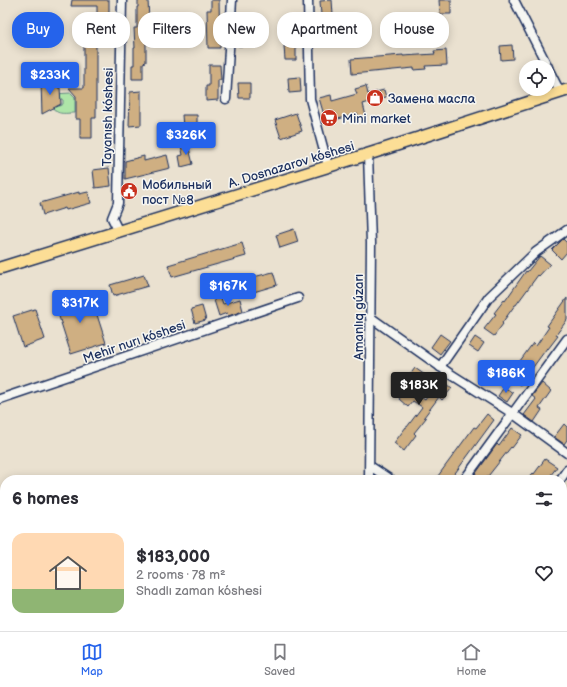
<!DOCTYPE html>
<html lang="en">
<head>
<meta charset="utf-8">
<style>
  :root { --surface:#fff; --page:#f2f2f3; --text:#2b2b33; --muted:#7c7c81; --line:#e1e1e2; --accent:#2563eb }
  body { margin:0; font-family:"Balsamiq Sans",sans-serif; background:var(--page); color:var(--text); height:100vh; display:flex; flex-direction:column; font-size:15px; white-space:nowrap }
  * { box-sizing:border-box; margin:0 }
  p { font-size:13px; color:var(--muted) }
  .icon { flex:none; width:22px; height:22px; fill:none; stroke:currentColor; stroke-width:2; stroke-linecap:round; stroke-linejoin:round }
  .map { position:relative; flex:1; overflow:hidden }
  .drawer { position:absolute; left:0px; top:475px; width:567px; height:156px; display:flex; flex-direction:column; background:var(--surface); border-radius:16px 16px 0 0; box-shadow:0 2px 10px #0003 }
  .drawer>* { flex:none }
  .guide { position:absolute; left:12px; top:12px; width:543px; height:36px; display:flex; gap:8px }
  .buttons { position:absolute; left:519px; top:60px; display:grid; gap:8px }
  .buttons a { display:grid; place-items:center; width:36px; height:36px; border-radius:50%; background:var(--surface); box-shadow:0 2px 10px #0003; font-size:20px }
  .price { position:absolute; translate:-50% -34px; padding:0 9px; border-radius:4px; background:var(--accent); color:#fff; font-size:13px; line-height:26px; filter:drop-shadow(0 1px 2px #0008) }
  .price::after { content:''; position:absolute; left:50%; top:24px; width:12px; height:9px; margin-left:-6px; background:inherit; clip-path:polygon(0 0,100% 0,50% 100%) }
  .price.current { background:#222; color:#fff }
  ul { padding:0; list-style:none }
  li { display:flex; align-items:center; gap:12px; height:100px; padding:0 12px }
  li+li { border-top:1px solid var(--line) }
  li span { display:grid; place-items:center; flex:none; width:112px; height:80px; border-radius:12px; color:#555 }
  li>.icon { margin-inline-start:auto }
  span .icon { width:48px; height:48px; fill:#fffc; stroke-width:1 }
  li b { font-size:17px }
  h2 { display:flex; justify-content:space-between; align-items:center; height:48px; padding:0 12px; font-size:17px }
  .tag { padding:0 14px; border-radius:16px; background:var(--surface); box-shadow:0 2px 10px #0003; font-size:14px; line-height:36px }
  .tag.current { background:var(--accent); color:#fff }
  .tab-bar { display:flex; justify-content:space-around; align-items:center; height:56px; border-top:1px solid var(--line); background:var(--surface); font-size:11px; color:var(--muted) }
  .tab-bar a { display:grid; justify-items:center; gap:2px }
  .tab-bar .current { color:var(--accent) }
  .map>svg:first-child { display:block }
  .green { fill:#aee5a8; stroke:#648a83 }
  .building { fill:#cfaf82; stroke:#1b2f5e }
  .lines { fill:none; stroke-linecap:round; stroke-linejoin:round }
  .minor-casing { stroke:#1b2f5e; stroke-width:11 }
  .major-casing { stroke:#1b2f5e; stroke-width:14 }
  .minor { stroke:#f6f6f2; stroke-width:8 }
  .major { stroke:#fcde96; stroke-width:11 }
  .labels { text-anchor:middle; stroke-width:3; stroke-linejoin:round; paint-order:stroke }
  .poi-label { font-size:13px; fill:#1b2f5e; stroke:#f6f6f2; text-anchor:start }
  .street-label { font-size:13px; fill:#1b2f5e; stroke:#f6f6f2 }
</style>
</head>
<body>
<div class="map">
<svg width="567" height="631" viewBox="0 0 567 631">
  <rect width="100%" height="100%" fill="#eae1d0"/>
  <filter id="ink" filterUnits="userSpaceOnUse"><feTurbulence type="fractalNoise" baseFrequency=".025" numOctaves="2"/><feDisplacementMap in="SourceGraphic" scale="8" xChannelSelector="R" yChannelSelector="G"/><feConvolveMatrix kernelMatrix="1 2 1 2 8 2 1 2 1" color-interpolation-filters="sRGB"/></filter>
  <g filter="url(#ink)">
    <!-- green -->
    <g class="green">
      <path d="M71,93L75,97V113C63,113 57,116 51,105H54L59,106L63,104V100L53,94Z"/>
      <path d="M0,556L5,563V626H48L52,631H0Z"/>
      <path d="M280,626H321V631H279Z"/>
    </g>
    <!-- building -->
    <g class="building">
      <path d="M72,0H109V16H97V6H71Z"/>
      <path d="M138,0H148L149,21H146V62L143,63V79H132V65H134V48H135L134,28H137V7H138Z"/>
      <path d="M211,0H219L220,48H208L207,10H211Z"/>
      <path d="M332,0L333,15H321L320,1Z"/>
      <path d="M439,0H451V14H440Z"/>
      <path d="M342,31L343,46H331L330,32Z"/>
      <path d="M238,32H249L250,46H238Z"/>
      <path d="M96,43V118H92V138H80V119H76V96L69,88H84V44Z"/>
      <path d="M296,45V60H285L284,46Z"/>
      <path d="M512,45L513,59L501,60L500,46Z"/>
      <path d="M446,50L447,65L425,66L426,69L414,70V68L352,74L351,59L403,55V56L435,54L434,51Z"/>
      <path d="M209,65H220L221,80H218V100L206,101V86H209Z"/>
      <path d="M300,77L301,92L289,93L288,78Z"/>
      <path d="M58,81V88H60L61,104L42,114L41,82Z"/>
      <path d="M238,83H250V98H239Z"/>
      <path d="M366,86L368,94L384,90L386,97L363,104L366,116L359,118L358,114L326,122L319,98L331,95L332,101L357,94L355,89Z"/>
      <path d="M141,91V125L129,126L130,92Z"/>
      <path d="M296,113L302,131L281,138L275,120Z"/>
      <path d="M182,115H197V127H183Z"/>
      <path d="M188,144L193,164L181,167L179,156L183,155L181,145Z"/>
      <path d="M167,155L170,168L125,179V161L144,156V161Z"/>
      <path d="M109,168L111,186L95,188L93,170Z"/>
      <path d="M79,192V194L88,192L91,203L66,210L65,208L43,215L40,203Z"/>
      <path d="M294,229L298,242L280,248L276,235Z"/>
      <path d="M563,239L567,243V252L561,259L552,250Z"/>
      <path d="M242,243L246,256L172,277L168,265Z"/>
      <path d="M540,256L550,264L539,276L538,275L516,305H515L502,323L503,324L494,336L484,329L496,314L494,313L504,300L505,301L526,271L527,272Z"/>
      <path d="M273,272L277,285L247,294L242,280Z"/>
      <path d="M144,275L148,286L113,296L110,285Z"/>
      <path d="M90,293L106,343L71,354L55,304Z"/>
      <path d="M220,295L223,304L240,299L243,311L228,316L227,313L219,316L213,297Z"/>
      <path d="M567,298V320L556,335L558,336L548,349L547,348L520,385L509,376L533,343L536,346L549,327L547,326Z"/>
      <path d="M202,306L206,320L195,323L191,309Z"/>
      <path d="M35,309L45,339L23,347L13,316Z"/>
      <path d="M440,334L450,341L440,354L431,347Z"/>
      <path d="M475,337L484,343L478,352L469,346Z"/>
      <path d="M415,368L425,375L413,391L425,400L429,394L431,395L442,380L452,388L442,400L439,397L424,417L426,418L414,433L416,435L404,451L394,443L406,427H407L422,407L413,401L408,407L399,399L410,384L406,380Z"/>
      <path d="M542,383L551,391L539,408L542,410L534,422L524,415L536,399L532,396Z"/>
      <path d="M504,387L513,393L507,402L498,396Z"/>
      <path d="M487,414L494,420L450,480H435L474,427L476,428Z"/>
      <path d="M564,424L567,427V440L564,444L554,437Z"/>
      <path d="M512,428L522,435L512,448L511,447L485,480H471L497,444L499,446Z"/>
      <path d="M545,459L557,467L547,480H527L533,473L534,474Z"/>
    </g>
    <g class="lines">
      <defs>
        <g id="minor">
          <path d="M308,0L310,99L328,166"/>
          <path d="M514,0L548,67"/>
          <path d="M548,68L560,92"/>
          <path d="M226,99L232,0"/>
          <path d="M368,154L371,243L369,480"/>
          <path d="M119,232L112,218L118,203L122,0"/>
          <path d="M370,317L449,373L512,413L567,453"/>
          <path d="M440,367L489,297L536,252L567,230"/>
          <path d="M0,399L298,298"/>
          <path d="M370,466L391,480"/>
          <path d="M464,480L567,339"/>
          <path d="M560,480L567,470"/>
          <path d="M562,600L567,604"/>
          <path d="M562,615L567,609"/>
          <path d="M424,626L431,631"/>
          <path d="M361,631V626"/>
          <path d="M449,631L453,626"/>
          <path d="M550,631L554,626"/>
        </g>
        <path id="major" d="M0,268L375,152L567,90"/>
      </defs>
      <!-- minor casing -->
      <use href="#minor" class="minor-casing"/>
      <!-- major casing -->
      <use href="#major" class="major-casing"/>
      <!-- minor -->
      <use href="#minor" class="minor"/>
      <!-- major -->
      <use href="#major" class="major"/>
    </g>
  </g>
  <!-- icons -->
  <defs>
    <symbol id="shop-disc" viewBox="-11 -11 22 22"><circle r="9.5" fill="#c8321e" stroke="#f6f6f2"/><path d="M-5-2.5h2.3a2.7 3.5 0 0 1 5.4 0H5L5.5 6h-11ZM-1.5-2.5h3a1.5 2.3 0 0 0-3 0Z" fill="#fff"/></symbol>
    <symbol id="supermarket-disc" viewBox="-11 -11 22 22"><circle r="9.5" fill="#c8321e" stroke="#f6f6f2"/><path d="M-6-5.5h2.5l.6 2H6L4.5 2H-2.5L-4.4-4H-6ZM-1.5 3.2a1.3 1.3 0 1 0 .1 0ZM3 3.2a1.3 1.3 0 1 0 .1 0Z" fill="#fff"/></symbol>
    <symbol id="civic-disc" viewBox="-11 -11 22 22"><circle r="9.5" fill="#c8321e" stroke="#f6f6f2"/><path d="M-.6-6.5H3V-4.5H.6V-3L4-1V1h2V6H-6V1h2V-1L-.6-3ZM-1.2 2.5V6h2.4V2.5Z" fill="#fff"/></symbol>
  </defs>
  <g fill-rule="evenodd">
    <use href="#shop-disc" x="365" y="88" width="20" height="20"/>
    <use href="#supermarket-disc" x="319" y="108" width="20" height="20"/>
    <use href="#civic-disc" x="119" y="181" width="20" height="20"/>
  </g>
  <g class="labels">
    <!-- poi labels -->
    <g class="poi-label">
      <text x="388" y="103">Замена масла</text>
      <text x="342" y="123">Mini market</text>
      <text x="142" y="189">Мобильный<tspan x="142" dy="15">пост №8</tspan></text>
    </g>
    <!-- street labels -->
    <g class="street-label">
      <text transform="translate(107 117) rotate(-89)" y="5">Tayanısh kóshesi</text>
      <text transform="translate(291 164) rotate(-17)" y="5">A. Dosnazarov kóshesi</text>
      <text transform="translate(358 317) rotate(-90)" y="5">Amanlıq gúzarı</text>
      <text transform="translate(134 341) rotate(-19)" y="5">Mehir nurı kóshesi</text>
    </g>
  </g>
</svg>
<div class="buttons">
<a><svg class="icon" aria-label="locate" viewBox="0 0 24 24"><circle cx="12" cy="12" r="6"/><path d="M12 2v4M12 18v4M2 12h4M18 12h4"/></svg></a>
</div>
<b class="price" style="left:50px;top:96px">$233K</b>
<b class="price" style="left:186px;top:156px">$326K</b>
<b class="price" style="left:228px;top:307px">$167K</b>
<b class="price" style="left:80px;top:324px">$317K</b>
<b class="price" style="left:506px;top:394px">$186K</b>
<b class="price current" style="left:419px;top:406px">$183K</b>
<div class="guide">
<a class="tag current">Buy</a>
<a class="tag">Rent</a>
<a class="tag">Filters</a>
<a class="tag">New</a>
<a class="tag">Apartment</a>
<a class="tag">House</a>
</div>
<section class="drawer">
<h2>6 homes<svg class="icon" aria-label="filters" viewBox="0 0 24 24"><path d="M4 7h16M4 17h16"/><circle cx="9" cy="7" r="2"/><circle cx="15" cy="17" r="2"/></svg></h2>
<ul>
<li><span style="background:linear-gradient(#ffd9b3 70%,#8fb573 0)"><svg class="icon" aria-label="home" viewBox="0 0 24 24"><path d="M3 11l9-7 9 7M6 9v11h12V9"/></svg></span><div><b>$183,000</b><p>2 rooms · 78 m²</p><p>Shadlı zaman kóshesi</p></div><svg class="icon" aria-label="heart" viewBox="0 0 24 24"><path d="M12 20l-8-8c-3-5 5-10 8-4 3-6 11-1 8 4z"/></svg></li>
</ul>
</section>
</div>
<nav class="tab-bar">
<a class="current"><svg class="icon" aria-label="map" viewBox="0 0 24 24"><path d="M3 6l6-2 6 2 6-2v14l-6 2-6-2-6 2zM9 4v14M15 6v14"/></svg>Map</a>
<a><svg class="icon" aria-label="saved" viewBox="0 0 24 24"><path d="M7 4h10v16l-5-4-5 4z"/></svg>Saved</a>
<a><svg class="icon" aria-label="home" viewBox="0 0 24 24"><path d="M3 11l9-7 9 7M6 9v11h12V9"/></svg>Home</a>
</nav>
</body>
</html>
